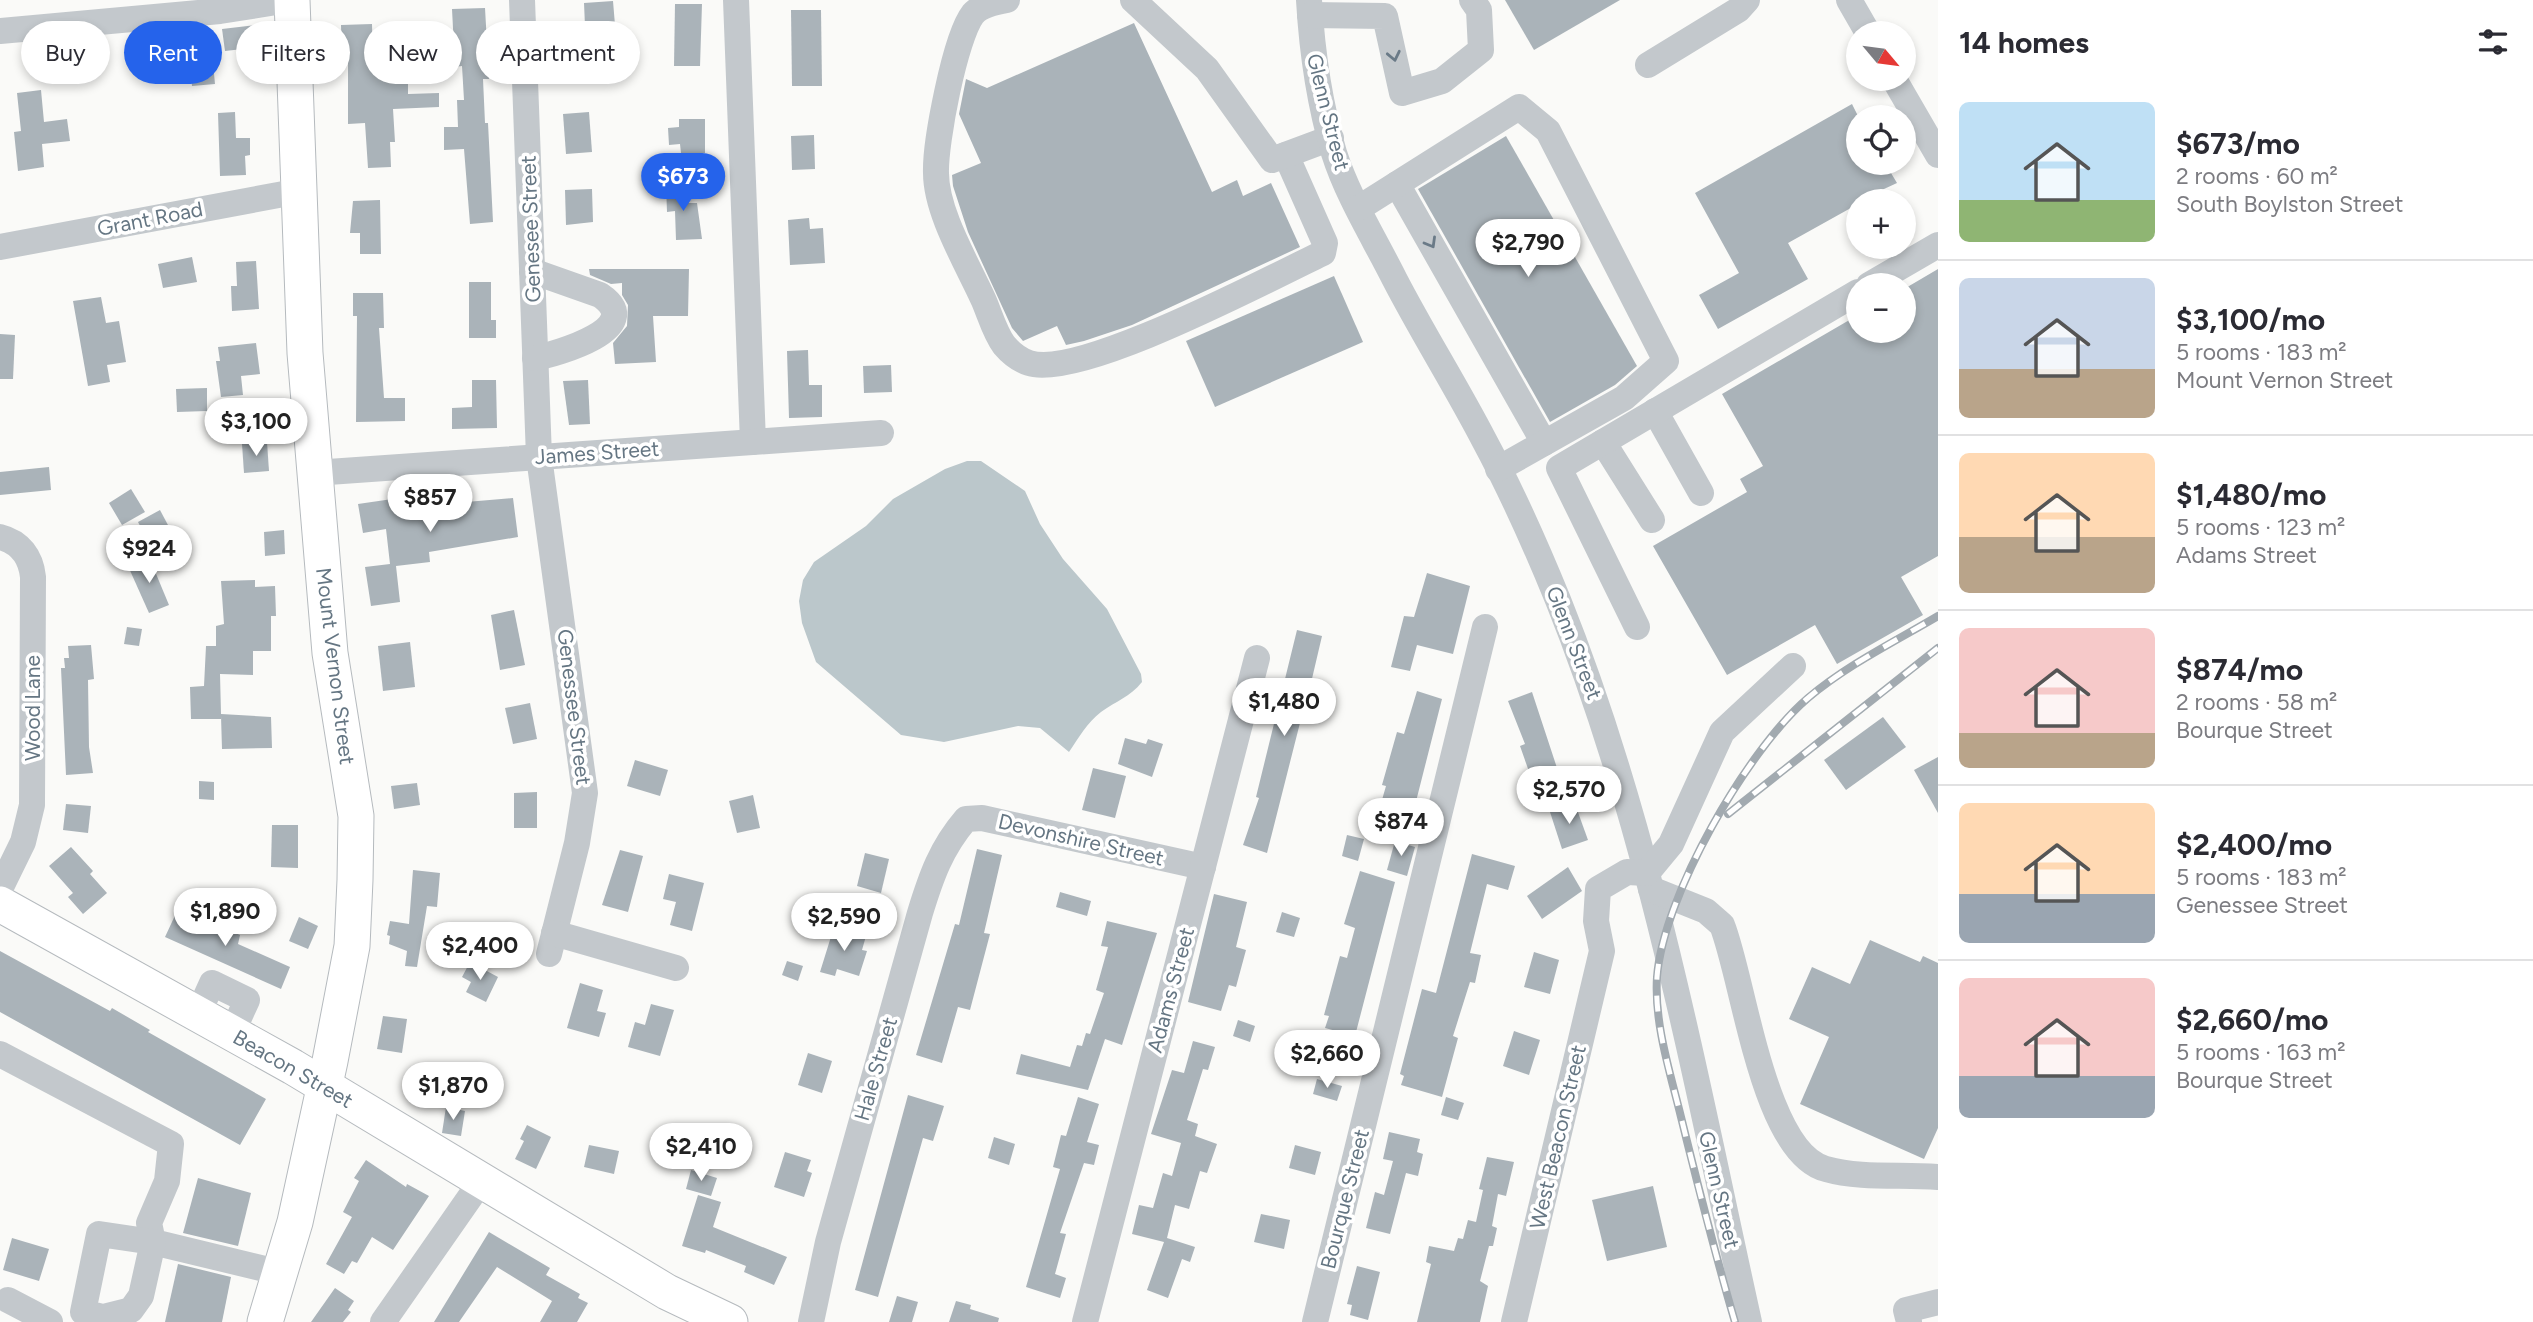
<!DOCTYPE html>
<html lang="en">
<head>
<meta charset="utf-8">
<style>
  :root { --surface:#fff; --page:#f2f2f3; --text:#2b2b33; --muted:#7c7c81; --line:#e1e1e2; --accent:#2563eb }
  body { margin:0; font-family:Figtree,sans-serif; background:var(--page); color:var(--text); height:100vh; display:flex; flex-direction:column; font-size:26px; white-space:nowrap }
  * { box-sizing:border-box; margin:0 }
  p { font-size:23px; color:var(--muted) }
  .icon { flex:none; width:38px; height:38px; fill:none; stroke:currentColor; stroke-width:2; stroke-linecap:round; stroke-linejoin:round }
  .map { position:relative; flex:1; overflow:hidden }
  .sheet { display:flex; flex-direction:column; background:var(--surface); width:595px }
  .sheet>* { flex:none }
  .top-card { position:absolute; left:21px; top:21px; width:665px; height:63px; display:flex; gap:14px }
  .needle { width:46px; rotate:119deg }
  .tools { position:absolute; left:1846px; top:21px; display:grid; gap:14px }
  .tools a { display:grid; place-items:center; width:70px; height:70px; border-radius:50%; background:var(--surface); box-shadow:0 4px 10px #0003; font-size:35px }
  .price { position:absolute; translate:-50% -60px; padding:0 16px; border-radius:24px; background:#fff; color:#222; font-size:23px; line-height:46px; filter:drop-shadow(0 2px 4px #0008) }
  .price::after { content:''; position:absolute; left:50%; top:42px; width:21px; height:16px; margin-left:-10px; background:inherit; clip-path:polygon(0 0,100% 0,50% 100%) }
  .price.active { background:var(--accent); color:#fff }
  ul { padding:0; list-style:none }
  li { display:flex; align-items:center; gap:21px; height:175px; padding:0 21px }
  li+li { border-top:2px solid var(--line) }
  li span { display:grid; place-items:center; flex:none; width:196px; height:140px; border-radius:10px; color:#555 }
  li>.icon { margin-inline-start:auto }
  span .icon { width:84px; height:84px; fill:#fffc; stroke-width:1 }
  li b { font-size:30px }
  h2 { display:flex; justify-content:space-between; align-items:center; height:84px; padding:0 21px; font-size:30px }
  .tag { padding:0 24px; border-radius:32px; background:var(--surface); box-shadow:0 4px 10px #0003; font-size:24px; line-height:63px }
  .tag.active { background:var(--accent); color:#fff }
  main { display:flex; flex:1; min-height:0 }
  .map>svg:first-child { display:block }
  .water { fill:#bbc7cb }
  .building { fill:#aab3b9 }
  .lines { fill:none; stroke-linecap:round; stroke-linejoin:round }
  .major-casing { stroke:#b5babe; stroke-width:37 }
  .minor { stroke:#c3c8cc; stroke-width:26 }
  .major { stroke:#fff; stroke-width:35 }
  .rail-casing { stroke:#a2aab0; stroke-width:8 }
  .rail { stroke:#fff; stroke-width:5; stroke-dasharray:16; stroke-linecap:butt }
  .oneway { stroke:#6a7a87 }
  .labels { text-anchor:middle; stroke-width:7; stroke-linejoin:round; paint-order:stroke }
  .street-label { font-size:21px; fill:#657683; stroke:#fff }
</style>
</head>
<body>
<main>
<div class="map">
<svg width="1938" height="1322" viewBox="0 0 1938 1322">
  <rect width="100%" height="100%" fill="#fafaf8"/>
  <!-- water -->
  <path class="water" d="M967,461H981L1025,491L1040,524L1063,559L1107,609L1141,674L1142,682C1130,697 1116,701 1101,712C1087,723 1079,737 1069,752L1040,728L1018,726L944,742L901,735L816,662L802,623L799,601L803,580L814,562L866,526L893,499L945,469Z"/>
  <!-- building -->
  <g class="building">
    <path d="M1505,0H1620L1534,50Z"/>
    <path d="M613,1L615,25H609L610,72L572,73V26H585L584,3Z"/>
    <path d="M675,4H702L700,66H674Z"/>
    <path d="M485,8L489,79H483L485,123H488L493,222L470,224L464,149L444,150V127H458L457,100H464L462,66L455,67L452,9Z"/>
    <path d="M791,10H821L822,86H792Z"/>
    <path d="M1134,23L1212,192L1237,180L1243,196L1271,183L1300,247L1132,325L1084,341L1066,345L1057,326L1023,341L1012,328L968,232L953,186L952,175L981,163L959,114L966,79L987,88Z"/>
    <path d="M265,24L268,46L225,51L222,29Z"/>
    <path d="M372,24L373,60L408,59V94L439,93V107L393,109L395,142H390L391,167L368,168L365,123L348,124V61H342L341,25Z"/>
    <path d="M213,63L215,84L192,86L190,65Z"/>
    <path d="M41,90L44,122L67,119L70,141L42,144L44,167L18,171L14,132L21,131L17,93Z"/>
    <path d="M1852,104L1858,116V163H1885L1897,183L1858,201V204L1788,243L1808,279L1718,329L1699,295L1739,273L1695,193Z"/>
    <path d="M235,112L236,138H250V155L245,156L246,175L220,176L218,113Z"/>
    <path d="M589,112L592,152L566,154L563,114Z"/>
    <path d="M679,119H705V153H681L680,144L669,145L668,128L679,127Z"/>
    <path d="M814,135L815,169L792,170L791,136Z"/>
    <path d="M1506,136L1637,366L1615,385L1550,422L1418,189Z"/>
    <path d="M685,183L686,203H697L702,239L676,240L675,211L667,212L666,184Z"/>
    <path d="M592,189L593,222L566,225L565,190Z"/>
    <path d="M380,200L381,254H360V233H350L353,201Z"/>
    <path d="M809,218L810,229L823,228L825,263L790,265L788,220Z"/>
    <path d="M192,257L197,282L163,288L158,264Z"/>
    <path d="M256,261L259,309L232,311L231,286H237L236,262Z"/>
    <path d="M589,269H689L688,316H653L656,362L615,364L613,343L627,326L628,305L622,295V283L611,284L590,275Z"/>
    <path d="M1938,269V556L1901,577L1923,615L1837,664L1815,625L1727,675L1653,546L1747,492L1740,479L1763,466L1722,394L1858,315V331H1904V289Z"/>
    <path d="M1334,276L1363,342L1215,407L1186,341Z"/>
    <path d="M469,282H491V320H496V338H469Z"/>
    <path d="M353,293H383L384,328H379L384,398H405V421L356,422L357,316H353Z"/>
    <path d="M101,297L106,323L119,321L126,362L107,365L110,382L88,386L73,301Z"/>
    <path d="M0,334L15,335L13,379H0Z"/>
    <path d="M256,343L260,374L241,376L243,395L221,397L216,361H220L218,347Z"/>
    <path d="M808,350L809,385H822V417L789,418L787,351Z"/>
    <path d="M891,365L892,392L864,393L863,366Z"/>
    <path d="M472,380H496L497,428L452,429V408L472,407Z"/>
    <path d="M588,380L590,424L569,425L563,381Z"/>
    <path d="M207,388V411L177,412L176,389Z"/>
    <path d="M267,442L269,471L244,473L242,444Z"/>
    <path d="M49,467L51,490L0,495V472Z"/>
    <path d="M131,489L145,512L122,525L109,503Z"/>
    <path d="M406,497L408,507L513,498L518,537L429,552L430,562L396,566L400,602L371,606L365,567L390,564L386,529L363,533L358,504Z"/>
    <path d="M160,510L169,527L147,539L138,522Z"/>
    <path d="M284,530L285,554L265,556L264,532Z"/>
    <path d="M149,557L169,605L149,613L128,566Z"/>
    <path d="M1427,573L1470,586L1453,654L1417,645L1410,671L1391,667L1404,616L1414,617Z"/>
    <path d="M255,580V587L275,586L276,616H271V651H253V675L220,674L221,714L271,717L272,748L222,749L221,716V719H191L190,687L204,686L206,646H216V626L224,624L221,581Z"/>
    <path d="M514,610L525,665L500,670L491,615Z"/>
    <path d="M127,627L142,629L139,646L124,644Z"/>
    <path d="M1297,630L1322,636L1307,700L1317,703L1312,718L1302,715L1267,853L1243,845L1259,798L1256,797Z"/>
    <path d="M410,642L415,687L383,691L378,646Z"/>
    <path d="M91,645L94,679L88,680L89,747L93,773L66,775L61,668H65L64,658H69L68,646Z"/>
    <path d="M1417,691L1442,699L1408,833L1375,824L1386,786L1382,785L1397,732L1404,734Z"/>
    <path d="M1532,692L1559,774L1533,783L1520,746L1525,744L1508,701Z"/>
    <path d="M530,703L537,739L513,744L505,708Z"/>
    <path d="M1883,717L1906,747L1846,790L1824,760Z"/>
    <path d="M1125,738L1146,744L1148,739L1163,744L1152,777L1118,764Z"/>
    <path d="M1938,757V813L1914,770Z"/>
    <path d="M635,760L668,770L660,796L627,786Z"/>
    <path d="M1093,768L1126,776L1115,818L1082,810Z"/>
    <path d="M199,781L214,782V800L199,799Z"/>
    <path d="M417,783L420,805L394,809L391,786Z"/>
    <path d="M537,792V828H514V793Z"/>
    <path d="M753,795L760,828L737,833L729,801Z"/>
    <path d="M66,804L91,806L88,833L63,830Z"/>
    <path d="M1575,804L1588,840L1562,849L1550,812Z"/>
    <path d="M272,825H298V868L271,867Z"/>
    <path d="M1347,835L1364,839L1358,861L1342,856Z"/>
    <path d="M1395,841L1415,847L1407,876L1387,870Z"/>
    <path d="M71,847L93,871L90,874L107,893L83,914L68,897L73,893L49,866Z"/>
    <path d="M977,849L1002,855L984,933L990,934L970,1010L958,1007L942,1063L916,1055L955,924L959,925Z"/>
    <path d="M620,850L643,856L628,912L602,905Z"/>
    <path d="M865,853L889,859L881,893L857,886Z"/>
    <path d="M1472,854L1515,866L1508,890L1487,884L1470,953L1481,955L1475,983L1470,982L1453,1036L1458,1038L1442,1097L1401,1085L1404,1076L1400,1074L1422,989L1436,993Z"/>
    <path d="M1568,867L1582,891L1542,919L1527,896Z"/>
    <path d="M413,870L440,873L437,907L427,906L417,967L405,966L407,951L389,944L390,936L387,935L390,921L409,924Z"/>
    <path d="M1360,871L1395,882L1355,1036L1325,1028L1329,1016L1324,1015L1340,956L1347,958L1355,928L1344,924Z"/>
    <path d="M669,874L704,883L692,931L670,925L676,902L663,899Z"/>
    <path d="M1060,892L1091,901L1087,916L1056,907Z"/>
    <path d="M1214,894L1247,902L1236,947L1246,950L1236,987L1229,985L1221,1011L1188,1002Z"/>
    <path d="M178,909L240,935L238,944L290,967L281,989L165,937Z"/>
    <path d="M1282,912L1300,918L1294,937L1276,932Z"/>
    <path d="M299,917L318,926L308,949L289,941Z"/>
    <path d="M1107,921L1157,933L1122,1045L1105,1039L1088,1090L1016,1074L1021,1054L1070,1067L1077,1045L1082,1046L1086,1033L1090,1034L1104,993L1096,990L1108,947L1101,946Z"/>
    <path d="M834,927L866,936L862,950L867,951L859,976L837,969L835,976L820,972Z"/>
    <path d="M1870,940L1920,962L1923,956L1938,963V1128L1924,1159L1800,1104L1829,1037L1789,1019L1812,967L1850,984Z"/>
    <path d="M0,951L110,1011L112,1008L150,1030L148,1032L266,1099L240,1145L0,1012Z"/>
    <path d="M1534,952L1559,960L1550,994L1524,987Z"/>
    <path d="M787,961L803,966L798,981L782,975Z"/>
    <path d="M470,962L498,977L486,1002L466,992L471,982L462,977Z"/>
    <path d="M580,983L603,990L597,1011L606,1013L599,1037L567,1028Z"/>
    <path d="M651,1004L674,1010L660,1056L628,1047L635,1022L645,1025Z"/>
    <path d="M383,1016L407,1019L402,1053L377,1049Z"/>
    <path d="M1238,1020L1255,1026L1250,1042L1233,1036Z"/>
    <path d="M1514,1031L1540,1040L1529,1075L1503,1066Z"/>
    <path d="M1193,1041L1215,1047L1208,1070L1203,1069L1187,1120L1198,1124L1195,1136L1217,1144L1207,1173L1200,1171L1189,1209L1175,1205L1167,1238L1195,1247L1190,1262L1182,1259L1168,1298L1147,1290L1164,1242L1132,1234L1139,1205L1153,1208L1163,1173L1172,1176L1181,1143L1151,1134L1172,1070L1184,1073Z"/>
    <path d="M808,1053L832,1061L822,1093L798,1085Z"/>
    <path d="M1317,1079L1342,1086L1337,1101L1313,1094Z"/>
    <path d="M908,1095L944,1106L933,1141L923,1138L878,1297L855,1290Z"/>
    <path d="M1078,1097L1099,1104L1087,1142L1099,1145L1094,1165L1084,1163L1060,1233L1066,1234L1055,1274L1066,1278L1060,1298L1026,1287L1060,1169L1053,1167L1061,1135L1066,1136Z"/>
    <path d="M1446,1097L1464,1103L1458,1120L1441,1115Z"/>
    <path d="M446,1107L465,1111L461,1136L442,1133Z"/>
    <path d="M527,1125L551,1137L536,1169L515,1159L524,1141L520,1139Z"/>
    <path d="M1389,1132L1420,1139L1417,1152L1423,1154L1418,1176L1406,1173L1390,1234L1366,1228L1375,1192L1384,1195L1393,1161L1383,1159Z"/>
    <path d="M994,1137L1015,1144L1009,1165L988,1158Z"/>
    <path d="M589,1145L619,1151L614,1174L584,1167Z"/>
    <path d="M1295,1145L1321,1152L1315,1175L1289,1168Z"/>
    <path d="M785,1152L811,1160L807,1171L812,1173L804,1197L774,1187Z"/>
    <path d="M1487,1157L1514,1162L1506,1196L1498,1194L1492,1226L1497,1228L1493,1246H1489L1480,1281L1488,1286L1480,1322H1417L1431,1264L1426,1262L1429,1246L1454,1251L1458,1238L1463,1239L1468,1220L1476,1222L1483,1190L1479,1189Z"/>
    <path d="M366,1160L406,1187L407,1184L429,1196L393,1250L372,1237L357,1263L352,1261L344,1274L326,1264L352,1217L343,1212L359,1181L354,1178Z"/>
    <path d="M691,1170L717,1178L711,1196L686,1189Z"/>
    <path d="M198,1178L251,1193L238,1246L183,1233Z"/>
    <path d="M1653,1186L1667,1247L1607,1261L1592,1200Z"/>
    <path d="M698,1195L721,1202L713,1227L787,1257L774,1285L744,1272L746,1266L706,1250L705,1253L682,1246Z"/>
    <path d="M1261,1214L1290,1220L1284,1249L1254,1242Z"/>
    <path d="M489,1232L550,1268L546,1275L580,1294L578,1298L588,1303L577,1322H540L552,1301L497,1267L459,1322H434Z"/>
    <path d="M12,1238L49,1249L39,1281L3,1270Z"/>
    <path d="M178,1264L231,1277L222,1322H165Z"/>
    <path d="M1357,1266L1380,1272L1368,1320L1350,1315L1352,1305L1347,1304Z"/>
    <path d="M335,1288L354,1301L348,1310L351,1312L343,1322H311Z"/>
    <path d="M897,1296L918,1302L912,1322H889Z"/>
    <path d="M956,1301L971,1305L970,1309L999,1318L998,1322H949Z"/>
  </g>
  <g class="lines">
    <defs>
      <g id="major">
        <path d="M0,904L293,1067L667,1292L730,1322"/>
        <path d="M265,1322L295,1222L330,1061L352,946L355,880L356,816L330,653L305,353L292,0"/>
      </g>
    </defs>
    <!-- major casing -->
    <use href="#major" class="major-casing"/>
    <!-- minor -->
    <g class="minor">
      <path d="M522,0L539,457L585,793L577,843L549,954"/>
      <path d="M736,0L753,442"/>
      <path d="M1007,0C995,2 981,5 973,14C955,37 935,143 936,173C936,213 968,265 984,301C990,315 995,333 1004,345C1010,352 1020,360 1029,363C1079,380 1270,278 1323,253L1325,243L1286,155"/>
      <path d="M1133,0L1207,69L1272,160L1331,138"/>
      <path d="M1309,0C1312,52 1319,102 1334,153C1348,197 1374,238 1395,280C1423,334 1456,386 1484,440C1512,492 1536,546 1558,600C1651,832 1695,1079 1749,1322"/>
      <path d="M1849,0L1868,33"/>
      <path d="M1310,15L1385,16L1402,93L1442,81L1481,50L1479,10L1472,0"/>
      <path d="M0,31L220,11L289,0"/>
      <path d="M1648,65L1738,10L1747,0"/>
      <path d="M1894,79L1938,155"/>
      <path d="M1397,184L1544,443"/>
      <path d="M1359,208L1519,107L1548,131L1666,361L1624,398L1498,469"/>
      <path d="M0,247L300,191"/>
      <path d="M532,271L600,295C649,328 556,354 535,358"/>
      <path d="M1869,285L1938,245"/>
      <path d="M1655,411L1701,493"/>
      <path d="M1603,442L1652,520"/>
      <path d="M314,473L881,433"/>
      <path d="M0,537C20,542 31,557 33,577L32,805L23,842L0,889"/>
      <path d="M1637,627L1559,468L1858,292"/>
      <path d="M1651,889L1706,911L1722,925C1744,980 1763,1153 1826,1169C1861,1179 1902,1174 1938,1177"/>
      <path d="M554,933L676,968"/>
      <path d="M198,1014L212,983L247,1000L232,1033"/>
      <path d="M0,1054L171,1144L167,1181L149,1223L153,1242L281,1273"/>
      <path d="M99,1234L153,1242L141,1296L131,1310L103,1317L83,1312Z"/>
      <path d="M8,1300L50,1322"/>
      <path d="M383,1322L482,1180"/>
      <path d="M811,1322L828,1242L920,913C931,877 941,848 966,819L982,818L1203,867"/>
      <path d="M1085,1322L1257,658"/>
      <path d="M1315,1322L1485,627"/>
      <path d="M1514,1322L1602,951L1596,921L1598,889L1627,872L1647,873L1671,844L1722,732L1793,666"/>
      <path d="M1909,1322L1906,1310L1938,1302"/>
    </g>
    <!-- major -->
    <use href="#major" class="major"/>
    <defs>
      <g id="rail">
        <path d="M1728,814L1938,648"/>
        <path d="M1735,1322C1715,1254 1698,1186 1681,1117C1670,1072 1654,1023 1657,977C1663,896 1747,750 1808,698C1847,665 1894,642 1938,616"/>
      </g>
    </defs>
    <!-- rail casing -->
    <use href="#rail" class="rail-casing"/>
    <!-- rail -->
    <use href="#rail" class="rail"/>
  </g>
  <!-- one-way arrows -->
  <defs><path id="oneway-chevron" d="M-2-3.5L2.5 0L-2 3.5" fill="none" stroke-width="1.6" stroke-linecap="round" stroke-linejoin="round" transform="scale(1.75)"/></defs>
  <g class="oneway">
    <use href="#oneway-chevron" transform="translate(1394 56) rotate(78)"/>
    <use href="#oneway-chevron" transform="translate(1431 243) rotate(60)"/>
  </g>
  <g class="labels">
    <!-- street labels -->
    <g class="street-label">
      <text transform="translate(1328 112) rotate(76)" y="7">Glenn Street</text>
      <text transform="translate(150 219) rotate(-11)" y="7">Grant Road</text>
      <text transform="translate(531 229) rotate(-92)" y="7">Genesee Street</text>
      <text transform="translate(597 453) rotate(-4)" y="7">James Street</text>
      <text transform="translate(1574 643) rotate(69)" y="7">Glenn Street</text>
      <text transform="translate(335 666) rotate(83)" y="7">Mount Vernon Street</text>
      <text transform="translate(574 707) rotate(83)" y="7">Genessee Street</text>
      <text transform="translate(33 708) rotate(-90)" y="7">Wood Lane</text>
      <text transform="translate(1081 840) rotate(13)" y="7">Devonshire Street</text>
      <text transform="translate(1171 990) rotate(-75)" y="7">Adams Street</text>
      <text transform="translate(293 1069) rotate(30)" y="7">Beacon Street</text>
      <text transform="translate(876 1069) rotate(-74)" y="7">Hale Street</text>
      <text transform="translate(1558 1137) rotate(-77)" y="7">West Beacon Street</text>
      <text transform="translate(1719 1190) rotate(77)" y="7">Glenn Street</text>
      <text transform="translate(1345 1199) rotate(-76)" y="7">Bourque Street</text>
    </g>
  </g>
</svg>
<div class="tools">
<a><svg class="needle" viewBox="-14 -14 28 28"><path d="M0-13l5 13h-10z" fill="#e53935"/><path d="M0 13l5-13h-10z" fill="#7c7c81"/></svg></a>
<a><svg class="icon" aria-label="locate" viewBox="0 0 24 24"><circle cx="12" cy="12" r="6"/><path d="M12 2v4M12 18v4M2 12h4M18 12h4"/></svg></a>
<a>+</a>
<a>−</a>
</div>
<b class="price active" style="left:683px;top:213px">$673</b>
<b class="price" style="left:1528px;top:279px">$2,790</b>
<b class="price" style="left:256px;top:458px">$3,100</b>
<b class="price" style="left:430px;top:534px">$857</b>
<b class="price" style="left:149px;top:585px">$924</b>
<b class="price" style="left:1284px;top:738px">$1,480</b>
<b class="price" style="left:1569px;top:826px">$2,570</b>
<b class="price" style="left:1401px;top:858px">$874</b>
<b class="price" style="left:225px;top:948px">$1,890</b>
<b class="price" style="left:844px;top:953px">$2,590</b>
<b class="price" style="left:480px;top:982px">$2,400</b>
<b class="price" style="left:1327px;top:1090px">$2,660</b>
<b class="price" style="left:453px;top:1122px">$1,870</b>
<b class="price" style="left:701px;top:1183px">$2,410</b>
<div class="top-card">
<a class="tag">Buy</a>
<a class="tag active">Rent</a>
<a class="tag">Filters</a>
<a class="tag">New</a>
<a class="tag">Apartment</a>
</div>
</div>
<section class="sheet">
<h2>14 homes<svg class="icon" aria-label="filters" viewBox="0 0 24 24"><path d="M4 7h16M4 17h16"/><circle cx="9" cy="7" r="2"/><circle cx="15" cy="17" r="2"/></svg></h2>
<ul>
<li><span style="background:linear-gradient(#bfe0f5 70%,#8fb573 0)"><svg class="icon" aria-label="home" viewBox="0 0 24 24"><path d="M3 11l9-7 9 7M6 9v11h12V9"/></svg></span><div><b>$673/mo</b><p>2 rooms · 60 m²</p><p>South Boylston Street</p></div></li>
<li><span style="background:linear-gradient(#c9d6e8 65%,#b9a48a 0)"><svg class="icon" aria-label="home" viewBox="0 0 24 24"><path d="M3 11l9-7 9 7M6 9v11h12V9"/></svg></span><div><b>$3,100/mo</b><p>5 rooms · 183 m²</p><p>Mount Vernon Street</p></div></li>
<li><span style="background:linear-gradient(#ffd9b3 60%,#b9a48a 0)"><svg class="icon" aria-label="home" viewBox="0 0 24 24"><path d="M3 11l9-7 9 7M6 9v11h12V9"/></svg></span><div><b>$1,480/mo</b><p>5 rooms · 123 m²</p><p>Adams Street</p></div></li>
<li><span style="background:linear-gradient(#f6c9c9 75%,#b9a48a 0)"><svg class="icon" aria-label="home" viewBox="0 0 24 24"><path d="M3 11l9-7 9 7M6 9v11h12V9"/></svg></span><div><b>$874/mo</b><p>2 rooms · 58 m²</p><p>Bourque Street</p></div></li>
<li><span style="background:linear-gradient(#ffd9b3 65%,#9aa5b1 0)"><svg class="icon" aria-label="home" viewBox="0 0 24 24"><path d="M3 11l9-7 9 7M6 9v11h12V9"/></svg></span><div><b>$2,400/mo</b><p>5 rooms · 183 m²</p><p>Genessee Street</p></div></li>
<li><span style="background:linear-gradient(#f6c9c9 70%,#9aa5b1 0)"><svg class="icon" aria-label="home" viewBox="0 0 24 24"><path d="M3 11l9-7 9 7M6 9v11h12V9"/></svg></span><div><b>$2,660/mo</b><p>5 rooms · 163 m²</p><p>Bourque Street</p></div></li>
</ul>
</section>
</main>
</body>
</html>
